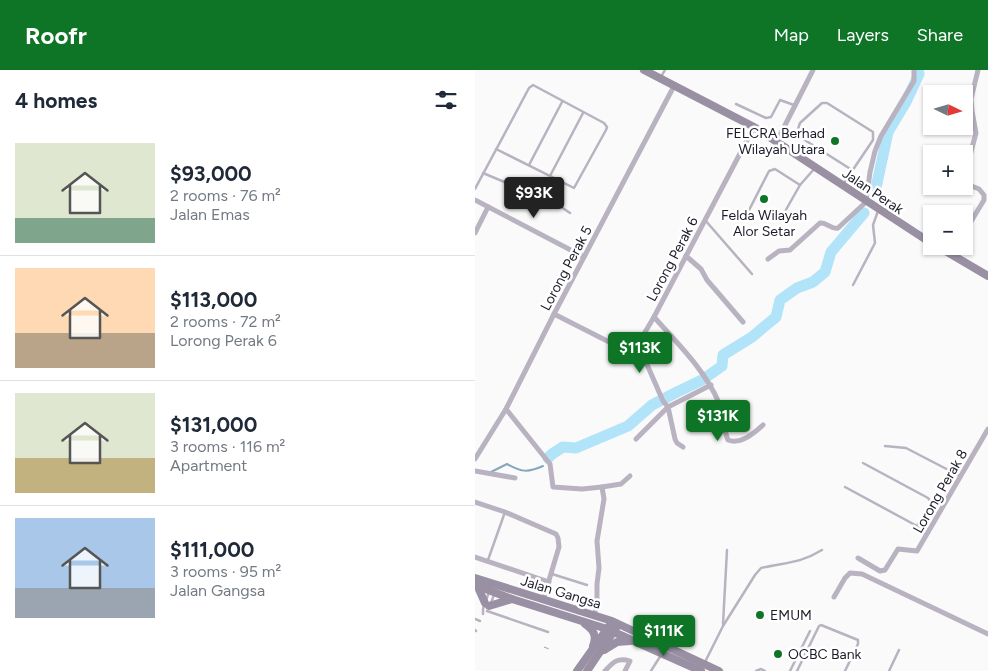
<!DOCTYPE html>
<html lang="en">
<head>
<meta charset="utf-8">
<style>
  :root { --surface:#fff; --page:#f6f6f7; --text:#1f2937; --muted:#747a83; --line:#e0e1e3; --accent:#0e7527 }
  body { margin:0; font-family:Figtree,sans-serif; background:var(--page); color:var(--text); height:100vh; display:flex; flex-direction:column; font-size:19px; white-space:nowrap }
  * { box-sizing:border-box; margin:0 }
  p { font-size:16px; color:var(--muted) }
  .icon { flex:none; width:28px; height:28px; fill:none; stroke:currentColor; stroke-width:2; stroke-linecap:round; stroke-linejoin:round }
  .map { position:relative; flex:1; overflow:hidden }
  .drawer { display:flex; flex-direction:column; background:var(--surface); width:475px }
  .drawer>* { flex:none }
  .needle { width:32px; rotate:95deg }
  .tools { position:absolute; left:448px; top:15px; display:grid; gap:10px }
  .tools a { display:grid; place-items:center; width:50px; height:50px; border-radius:0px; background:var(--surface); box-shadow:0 1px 4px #0004; font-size:25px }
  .price { position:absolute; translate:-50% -42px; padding:0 11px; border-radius:5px; background:var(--accent); color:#fff; font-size:16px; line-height:32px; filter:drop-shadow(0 1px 2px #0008) }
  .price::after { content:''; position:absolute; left:50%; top:30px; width:15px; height:11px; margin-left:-8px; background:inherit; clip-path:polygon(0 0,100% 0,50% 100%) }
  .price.active { background:#222; color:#fff }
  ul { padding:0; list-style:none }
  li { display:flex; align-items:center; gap:15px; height:125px; padding:0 15px }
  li+li { border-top:1px solid var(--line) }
  li span { display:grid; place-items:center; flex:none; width:140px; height:100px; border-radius:0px; color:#555 }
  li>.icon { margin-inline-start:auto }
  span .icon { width:60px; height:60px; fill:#fffc; stroke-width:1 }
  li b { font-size:21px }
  h2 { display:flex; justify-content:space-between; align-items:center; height:60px; padding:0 15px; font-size:21px }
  header { display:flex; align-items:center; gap:30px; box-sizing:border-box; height:70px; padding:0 25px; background:var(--accent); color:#fff }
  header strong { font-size:24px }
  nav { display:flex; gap:28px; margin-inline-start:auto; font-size:18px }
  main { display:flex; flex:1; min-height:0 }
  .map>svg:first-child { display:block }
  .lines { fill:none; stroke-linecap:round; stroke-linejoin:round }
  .stream { stroke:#84a8bb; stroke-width:2 }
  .river { stroke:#b1e3f9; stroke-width:11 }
  .path { stroke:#a0a1a6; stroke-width:1; stroke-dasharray:5 2.5; stroke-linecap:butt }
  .lane { stroke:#b9b2c0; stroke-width:2.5 }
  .street { stroke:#b9b2c0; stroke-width:5 }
  .secondary { stroke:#9990a4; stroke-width:8 }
  .poi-dot { fill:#0e7527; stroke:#fff; stroke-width:2 }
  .labels { text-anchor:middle; stroke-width:5; stroke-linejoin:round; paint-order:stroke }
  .poi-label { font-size:14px; fill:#1b1d29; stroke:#fff; text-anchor:start }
  .street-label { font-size:14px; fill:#1b1d29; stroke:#fff }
</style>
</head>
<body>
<header>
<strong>Roofr</strong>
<nav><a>Map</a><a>Layers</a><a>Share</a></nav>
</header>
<main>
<section class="drawer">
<h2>4 homes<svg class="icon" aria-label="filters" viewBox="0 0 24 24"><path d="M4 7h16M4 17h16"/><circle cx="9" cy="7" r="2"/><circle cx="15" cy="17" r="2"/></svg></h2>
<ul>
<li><span style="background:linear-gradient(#dfe7d0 75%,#7fa58c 0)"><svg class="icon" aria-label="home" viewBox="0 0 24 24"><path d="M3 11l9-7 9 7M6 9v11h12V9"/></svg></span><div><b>$93,000</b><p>2 rooms · 76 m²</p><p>Jalan Emas</p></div></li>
<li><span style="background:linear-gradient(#ffd9b3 65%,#b9a48a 0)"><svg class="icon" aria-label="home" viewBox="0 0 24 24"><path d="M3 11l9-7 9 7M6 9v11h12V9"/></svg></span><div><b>$113,000</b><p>2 rooms · 72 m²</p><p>Lorong Perak 6</p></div></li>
<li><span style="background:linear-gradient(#dfe7d0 65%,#c2b280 0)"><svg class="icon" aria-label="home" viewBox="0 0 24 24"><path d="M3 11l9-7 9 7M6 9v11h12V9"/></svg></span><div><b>$131,000</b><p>3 rooms · 116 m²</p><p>Apartment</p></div></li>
<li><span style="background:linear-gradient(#a9c7e8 70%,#9aa5b1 0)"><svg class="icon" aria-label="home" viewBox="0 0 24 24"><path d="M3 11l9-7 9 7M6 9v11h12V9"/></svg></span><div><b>$111,000</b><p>3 rooms · 95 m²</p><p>Jalan Gangsa</p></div></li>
</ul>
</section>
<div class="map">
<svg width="513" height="601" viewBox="0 0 513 601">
  <rect width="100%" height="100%" fill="#fafafa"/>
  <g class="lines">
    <!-- stream -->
    <path class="stream" d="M16,402L32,394C47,402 52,403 68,396"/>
    <!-- river -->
    <g class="river">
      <path d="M401,118L413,62L431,32L444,4L443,0"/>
      <path d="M73,388L77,384L88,377L101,378L153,356L177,335L202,322L227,310L247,296L248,285L277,267L301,247L305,230L322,218L338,212L350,202L356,182L389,143"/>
    </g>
    <!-- path -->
    <path class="path" d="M69,577L74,579"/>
    <!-- lane -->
    <g class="lane">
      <path d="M186,7L190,0"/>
      <path d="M261,34L291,48L296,47L305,30L319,35"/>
      <path d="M54,95L87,32"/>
      <path d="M8,103L82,134L95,143"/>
      <path d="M75,106L108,43"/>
      <path d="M369,113L398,70V62L352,33H347L325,53L322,62L325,67L377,100"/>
      <path d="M0,119L54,18L58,15L129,53L132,57L131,60L99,118L21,79"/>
      <path d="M308,145L325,115"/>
      <path d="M230,150L277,204"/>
      <path d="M269,150L294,101L300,99L325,115L340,98"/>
      <path d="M378,215L400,173L398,155L403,141"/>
      <path d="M410,376L431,378L485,406"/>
      <path d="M388,393L453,428L456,432L455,435L442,456"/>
      <path d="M370,417L442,456L450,465"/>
      <path d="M13,490L30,442"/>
      <path d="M77,504L112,515"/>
      <path d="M16,533L20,522L18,515"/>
      <path d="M12,541L73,562"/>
      <path d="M8,544V539L14,522"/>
      <path d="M0,549L5,551"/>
      <path d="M248,554L252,480"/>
      <path d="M0,560L1,561"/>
      <path d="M230,592L248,556L280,505L286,498C311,492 324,494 347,480"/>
      <path d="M176,601L186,585"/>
      <path d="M281,601L286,599L290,601"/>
      <path d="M315,601L335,561"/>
      <path d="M322,601L344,556L346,555L383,570V574L370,601"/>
      <path d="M414,601L424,580"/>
    </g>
    <!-- street -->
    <g class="street">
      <path d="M302,71L338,0"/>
      <path d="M489,108L501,63L497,41L496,29L503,0"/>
      <path d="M489,113L504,119L509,125V130L489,163"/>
      <path d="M0,130L109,187"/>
      <path d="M0,163L13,137"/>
      <path d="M476,184L480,176"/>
      <path d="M211,186L226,199L232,210L268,252"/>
      <path d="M293,189L304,181L315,180L345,153C352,152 356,160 363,158L391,132L395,102L400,81L406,66L439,11V0"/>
      <path d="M79,244L146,278L156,279L163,274L179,247L279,57"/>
      <path d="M179,247C203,274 230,300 244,333C249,345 248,358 253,370C266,375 279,363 288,355"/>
      <path d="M163,274L188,331L193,337L200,369L202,373L208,377"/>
      <path d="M31,339L75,394L78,417L107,419L127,417L129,429L122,471L124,498L122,514V536L119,545"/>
      <path d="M161,369L193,337L236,315"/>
      <path d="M0,389L31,339L79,244L199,16"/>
      <path d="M0,401L40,408"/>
      <path d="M127,417L146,414L155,406"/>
      <path d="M0,432L30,442L81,464L83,468L84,477L68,530"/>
      <path d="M0,487L74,512"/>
      <path d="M383,488L405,501L410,500L423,479L442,481L513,359"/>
      <path d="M359,527L370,508L375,503L387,504L513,564"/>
      <path d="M130,601C138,592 143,587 155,591L150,601"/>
    </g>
    <!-- secondary -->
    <g class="secondary">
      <path d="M169,0L279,57L456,173"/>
      <path d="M462,176L513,206"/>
      <path d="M0,508L137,551L244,601"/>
      <path d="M0,515L37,529L132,559L226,601"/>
      <path d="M2,515L10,533"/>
      <path d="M14,536L37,529"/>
      <path d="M110,554C119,560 122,566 118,576"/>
      <path d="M129,580L142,572L155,571"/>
      <path d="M102,601L134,556"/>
      <path d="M112,601L141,558"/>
    </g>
  </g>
  <!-- markers -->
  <g class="poi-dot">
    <circle cx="360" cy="71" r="5"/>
    <circle cx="289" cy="129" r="5"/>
    <circle cx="285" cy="545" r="5"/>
    <circle cx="303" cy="584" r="5"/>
  </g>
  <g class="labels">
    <!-- poi labels -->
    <g class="poi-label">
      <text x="350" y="68" text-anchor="end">FELCRA Berhad<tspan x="350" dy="16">Wilayah Utara</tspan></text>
      <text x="289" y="150" text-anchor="middle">Felda Wilayah<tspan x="289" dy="16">Alor Setar</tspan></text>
      <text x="295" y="550">EMUM</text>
      <text x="313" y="589">OCBC Bank</text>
    </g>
    <!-- street labels -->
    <g class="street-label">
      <text transform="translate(398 121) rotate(34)" y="5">Jalan Perak</text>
      <text transform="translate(197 189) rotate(-62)" y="5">Lorong Perak 6</text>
      <text transform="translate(91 198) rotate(-62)" y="5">Lorong Perak 5</text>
      <text transform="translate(465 421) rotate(-60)" y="5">Lorong Perak 8</text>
      <text transform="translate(86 522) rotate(17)" y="5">Jalan Gangsa</text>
    </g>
  </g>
</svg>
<div class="tools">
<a><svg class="needle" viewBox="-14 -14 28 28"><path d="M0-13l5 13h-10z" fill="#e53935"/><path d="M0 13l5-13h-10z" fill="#747a83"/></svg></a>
<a>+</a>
<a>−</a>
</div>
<b class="price active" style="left:59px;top:149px">$93K</b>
<b class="price" style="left:165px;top:304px">$113K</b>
<b class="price" style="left:243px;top:372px">$131K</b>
<b class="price" style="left:189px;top:587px">$111K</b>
</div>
</main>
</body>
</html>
